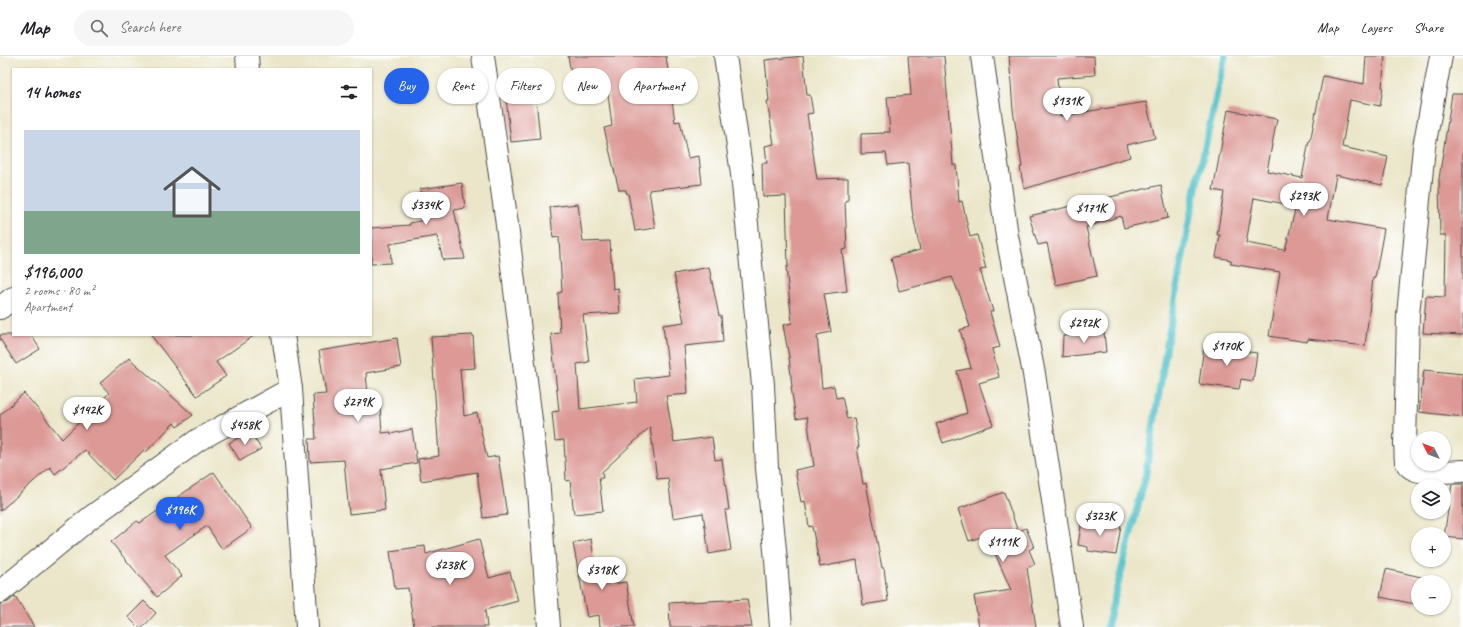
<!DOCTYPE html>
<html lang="en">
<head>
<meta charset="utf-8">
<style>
  :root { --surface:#fff; --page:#f6f6f6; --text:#202124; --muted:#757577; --line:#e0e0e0; --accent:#2563eb }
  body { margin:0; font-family:Caveat,sans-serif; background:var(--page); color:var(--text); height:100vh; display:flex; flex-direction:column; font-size:15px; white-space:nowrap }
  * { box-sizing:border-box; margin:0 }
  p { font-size:13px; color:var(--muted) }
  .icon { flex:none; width:22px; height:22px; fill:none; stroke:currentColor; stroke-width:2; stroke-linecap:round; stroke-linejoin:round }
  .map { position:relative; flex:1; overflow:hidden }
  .drawer { position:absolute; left:12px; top:12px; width:360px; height:268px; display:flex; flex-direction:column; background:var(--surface); border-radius:0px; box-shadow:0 1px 3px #0004 }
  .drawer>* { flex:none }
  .hud { position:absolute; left:384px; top:12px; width:380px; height:36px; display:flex; gap:8px }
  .needle { width:26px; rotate:312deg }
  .controls { position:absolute; left:1411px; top:375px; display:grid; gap:8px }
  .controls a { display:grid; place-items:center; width:40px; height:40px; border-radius:50%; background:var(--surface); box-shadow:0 1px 3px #0004; font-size:20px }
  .price { position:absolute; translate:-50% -34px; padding:0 9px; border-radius:14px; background:#fff; color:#222; font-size:13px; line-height:26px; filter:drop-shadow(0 1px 2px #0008) }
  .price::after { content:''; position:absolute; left:50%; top:24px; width:12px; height:9px; margin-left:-6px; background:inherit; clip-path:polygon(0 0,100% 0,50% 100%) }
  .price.selected { background:var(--accent); color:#fff }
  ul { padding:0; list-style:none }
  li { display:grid; align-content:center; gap:8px; height:212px; padding:0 12px }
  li+li { border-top:1px solid var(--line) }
  li span { display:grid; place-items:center; height:124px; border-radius:0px; color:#555 }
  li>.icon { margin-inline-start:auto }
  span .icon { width:72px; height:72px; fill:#fffc; stroke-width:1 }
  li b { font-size:17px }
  h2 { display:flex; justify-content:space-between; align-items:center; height:48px; padding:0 12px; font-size:17px }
  .chip { padding:0 14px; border-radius:18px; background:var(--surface); box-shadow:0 1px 3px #0004; font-size:14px; line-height:36px }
  .chip.selected { background:var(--accent); color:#fff }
  header { display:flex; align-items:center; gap:24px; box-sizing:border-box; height:56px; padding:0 20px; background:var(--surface); border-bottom:1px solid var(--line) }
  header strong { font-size:19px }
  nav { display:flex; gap:22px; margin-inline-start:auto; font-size:14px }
  .search { width:280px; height:36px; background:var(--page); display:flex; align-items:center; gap:10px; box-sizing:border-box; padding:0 14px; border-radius:22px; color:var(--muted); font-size:15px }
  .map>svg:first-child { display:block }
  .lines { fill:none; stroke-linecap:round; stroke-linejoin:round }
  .stream { stroke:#55c3cb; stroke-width:7 }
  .building { fill:#dc9995; fill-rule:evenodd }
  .minor-casing { stroke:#484743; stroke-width:24 }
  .minor { stroke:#fff; stroke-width:22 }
</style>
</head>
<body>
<header>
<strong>Map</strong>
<div class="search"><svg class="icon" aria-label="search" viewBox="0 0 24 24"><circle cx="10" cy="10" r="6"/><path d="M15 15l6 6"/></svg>Search here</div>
<nav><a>Map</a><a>Layers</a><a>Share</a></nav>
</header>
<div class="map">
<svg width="1463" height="571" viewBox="0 0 1463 571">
  <rect width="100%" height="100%" fill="#fff"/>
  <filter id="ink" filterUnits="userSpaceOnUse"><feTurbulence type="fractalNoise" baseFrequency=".025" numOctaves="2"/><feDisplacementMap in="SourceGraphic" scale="8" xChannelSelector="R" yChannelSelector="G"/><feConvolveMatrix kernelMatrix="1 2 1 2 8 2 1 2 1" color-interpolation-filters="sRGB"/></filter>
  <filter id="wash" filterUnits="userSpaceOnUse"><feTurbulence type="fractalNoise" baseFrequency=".012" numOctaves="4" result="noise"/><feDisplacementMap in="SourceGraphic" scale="16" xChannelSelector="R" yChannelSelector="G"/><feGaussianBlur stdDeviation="0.9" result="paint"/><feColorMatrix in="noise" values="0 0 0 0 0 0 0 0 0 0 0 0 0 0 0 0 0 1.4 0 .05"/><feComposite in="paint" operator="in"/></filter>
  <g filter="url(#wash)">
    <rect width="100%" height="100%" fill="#ebe6c9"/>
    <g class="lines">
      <!-- stream -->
      <path class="stream" d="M1107,571L1145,422L1168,282L1191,155L1225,0"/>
    </g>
    <g id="blocks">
      <!-- building -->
      <g class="building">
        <path d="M568,0H666L675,66L680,65L688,102L699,100L702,128L649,134L655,172L635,175L628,137H626V134H619L604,72L612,70L607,30L574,33Z"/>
        <path d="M803,0L807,39H810L813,57L807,58L817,123L848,122V144L845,145L847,193L842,194L847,235L824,238L831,276L817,279L822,332L834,330L836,342L842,341L847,363L854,362L859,391H857L863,428L866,427L882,512H884L888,545L863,549L857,504L820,511L812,470L809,471L805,445L801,446L795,414L814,410L807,361L796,363L791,331H792L789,301L783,269L792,267L786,211H788L786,140L763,141L762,107H767L765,90L774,88L767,45H769L765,4Z"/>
        <path d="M908,0H944L953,109H956L959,146L962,145L970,181L977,179L986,213L980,214L993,255L990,256L1000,291L992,293L999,321L979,327L993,369L943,387L936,368L967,357L957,315L971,312L960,274L970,271L961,242L952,221L899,235L891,202L920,194L912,154L908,107L888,109L886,97L861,98V78L885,77L884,76H890L887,41L911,39Z"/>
        <path d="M1009,0H1094L1095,19L1057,22L1060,60L1146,46L1155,82L1127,89L1130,101L1024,133L1020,111H1022L1013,54Z"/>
        <path d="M1366,0H1385L1382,31H1383L1380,50L1350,44L1342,91L1388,101L1382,129L1336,119L1328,163L1384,173L1375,222H1373L1365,290L1308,283L1307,286L1269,280L1280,216L1231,208V204L1216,201L1220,179H1217L1224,136L1213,134L1228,54L1277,63L1267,115L1302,122L1309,85L1310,86L1323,20L1364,28ZM1254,142L1296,150L1285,194L1246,187Z"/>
        <path d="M534,23L540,83L511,86L504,25Z"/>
        <path d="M1452,38H1463V279L1423,277L1426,240L1445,241L1446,179H1440L1439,123Z"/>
        <path d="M462,127L465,152L454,154L465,203L443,204L437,180L390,188L391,207L371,208V172L410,169V167L424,164L420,133Z"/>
        <path d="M1161,129L1168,162L1124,172L1121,160L1086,171L1097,220L1056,229L1047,187L1038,189L1029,160Z"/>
        <path d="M578,148L583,186L610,185L613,233L618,232L620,257L583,259L589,306L577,308L580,353L637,346L635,323L669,319L663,269L684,266L674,218L709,211L719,260L721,259L723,286L684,290L688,338L666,340L674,386L712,381L715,404L722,403L729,454H725L731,494L709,498L703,457L673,462L668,422L657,423L650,371L602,416L603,422H599L603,455L574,458L570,424L566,425L564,384L555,385L552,356L559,355L551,278L560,277L558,237L562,236L559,181L553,182L550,151Z"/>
        <path d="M1104,276L1106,296L1062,301L1063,280Z"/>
        <path d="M0,279H31L40,293L16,308L0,283Z"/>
        <path d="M151,279H255L216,306L226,320L197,340Z"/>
        <path d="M473,279L475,312L460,313L464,360L477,357L487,402L498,400L507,459L483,462L477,416L421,425L418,403L439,400L431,281Z"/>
        <path d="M397,282L401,311L366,317L369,350L380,349L382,377L391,376V378L412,373L417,407L381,413L385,454L349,458L344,404L310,406L309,383H316L313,339L326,338L319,295Z"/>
        <path d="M1204,290L1257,297L1253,325L1241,323L1239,333L1199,328Z"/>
        <path d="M129,302L193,359L177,371L174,367L146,396L144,394L113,424L85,394L55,418L50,411L0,455V359L24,337L42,358L62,383L109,337L100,327Z"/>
        <path d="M1424,314L1463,318V361L1419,356Z"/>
        <path d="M250,375L261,393L240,405L229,387Z"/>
        <path d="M214,416L252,472L222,493L207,470L165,499L182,520L157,541L111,486L137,465L140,467Z"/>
        <path d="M1452,428H1463V483L1444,481Z"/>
        <path d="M1004,436L1018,476L1026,472L1034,491L1029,494L1035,508L1027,512L1036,571H979L974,540L1011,534L987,479L969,485L958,453Z"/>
        <path d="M1082,464L1121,470L1116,499L1088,495V491L1078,489Z"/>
        <path d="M479,483L489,522L510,516L518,545L485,554L487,571H414L408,532L395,533L390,495L425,490L426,498Z"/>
        <path d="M591,483L597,521L611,518L613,528L626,526L634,571H600L599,559L587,561L573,487Z"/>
        <path d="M1386,513L1421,521L1420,526H1418V534L1415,548L1380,541Z"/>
        <path d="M15,540L34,571H0V548L8,546Z"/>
        <path d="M747,543L752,571H670L669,547Z"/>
        <path d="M144,545L156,557L143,571H138L128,561Z"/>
      </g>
    </g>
  </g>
  <g filter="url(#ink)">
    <use href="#blocks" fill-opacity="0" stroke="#484743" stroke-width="1"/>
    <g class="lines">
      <defs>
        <g id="minor">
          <path d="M247,0L248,13"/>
          <path d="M483,0L506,161L538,421L549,571"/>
          <path d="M725,0L742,118L763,329L767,412L776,504L781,571"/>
          <path d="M982,0L1007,180L1034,318L1072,571"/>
          <path d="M1441,0L1424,91L1408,259L1405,389C1406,393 1405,400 1406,405C1412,422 1448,415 1463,415"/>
          <path d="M0,252L13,242"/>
          <path d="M283,279L291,333L307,571"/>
          <path d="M0,536L90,462L198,384L291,333"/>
        </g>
      </defs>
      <!-- minor casing -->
      <use href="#minor" class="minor-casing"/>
      <!-- minor -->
      <use href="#minor" class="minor"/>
    </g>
  </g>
</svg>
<div class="controls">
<a><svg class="needle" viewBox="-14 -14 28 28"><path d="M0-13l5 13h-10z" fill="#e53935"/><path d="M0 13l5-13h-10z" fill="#757577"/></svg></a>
<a><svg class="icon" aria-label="layers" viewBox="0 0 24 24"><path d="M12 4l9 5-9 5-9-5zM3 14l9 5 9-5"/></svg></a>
<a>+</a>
<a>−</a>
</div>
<b class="price" style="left:1067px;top:66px">$131K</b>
<b class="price" style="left:1304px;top:161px">$293K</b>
<b class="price" style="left:426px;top:170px">$334K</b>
<b class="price" style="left:1091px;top:173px">$171K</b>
<b class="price" style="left:1084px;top:288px">$292K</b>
<b class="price" style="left:1227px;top:311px">$170K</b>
<b class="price" style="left:358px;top:367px">$279K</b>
<b class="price" style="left:87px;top:375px">$142K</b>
<b class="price" style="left:245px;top:390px">$458K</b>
<b class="price selected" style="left:180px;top:475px">$196K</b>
<b class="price" style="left:1100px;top:481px">$323K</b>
<b class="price" style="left:1003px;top:507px">$111K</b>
<b class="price" style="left:450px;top:530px">$238K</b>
<b class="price" style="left:602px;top:535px">$318K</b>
<div class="hud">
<a class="chip selected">Buy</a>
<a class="chip">Rent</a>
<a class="chip">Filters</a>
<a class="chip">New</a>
<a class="chip">Apartment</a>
</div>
<section class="drawer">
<h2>14 homes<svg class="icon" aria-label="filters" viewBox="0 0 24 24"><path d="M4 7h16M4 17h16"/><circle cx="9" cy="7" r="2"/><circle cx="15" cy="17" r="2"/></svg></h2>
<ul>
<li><span style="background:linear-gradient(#c9d6e8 65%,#7fa58c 0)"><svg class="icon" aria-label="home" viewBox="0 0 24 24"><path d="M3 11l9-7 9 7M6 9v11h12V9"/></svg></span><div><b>$196,000</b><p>2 rooms · 80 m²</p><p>Apartment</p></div></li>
</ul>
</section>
</div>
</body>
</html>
